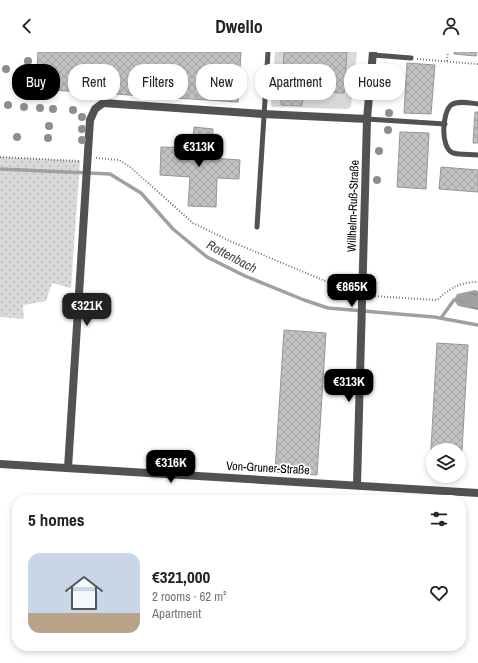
<!DOCTYPE html>
<html lang="en">
<head>
<meta charset="utf-8">
<style>
  :root { --surface:#fff; --page:#f6f6f6; --text:#222; --muted:#767676; --line:#e0e0e0; --accent:#000 }
  body { margin:0; font-family:"Archivo Narrow",sans-serif; background:var(--page); color:var(--text); height:100vh; display:flex; flex-direction:column; font-size:15px; white-space:nowrap }
  * { box-sizing:border-box; margin:0 }
  p { font-size:13px; color:var(--muted) }
  .icon { flex:none; width:22px; height:22px; fill:none; stroke:currentColor; stroke-width:2; stroke-linecap:round; stroke-linejoin:round }
  .map { position:relative; flex:1; overflow:hidden }
  .details { position:absolute; left:12px; top:443px; width:454px; height:156px; display:flex; flex-direction:column; background:var(--surface); border-radius:16px; box-shadow:0 2px 6px #0003 }
  .details>* { flex:none }
  .top-card { position:absolute; left:12px; top:12px; width:454px; height:36px; display:flex; gap:8px }
  .controls { position:absolute; left:426px; top:391px; display:grid; gap:8px }
  .controls a { display:grid; place-items:center; width:40px; height:40px; border-radius:50%; background:var(--surface); box-shadow:0 2px 6px #0003; font-size:20px }
  .price { position:absolute; translate:-50% -34px; padding:0 9px; border-radius:8px; background:var(--accent); color:#fff; font-size:13px; line-height:26px; filter:drop-shadow(0 1px 2px #0008) }
  .price::after { content:''; position:absolute; left:50%; top:24px; width:12px; height:9px; margin-left:-6px; background:inherit; clip-path:polygon(0 0,100% 0,50% 100%) }
  .price.selected { background:#222; color:#fff }
  ul { padding:0; list-style:none }
  li { display:flex; align-items:center; gap:12px; height:100px; padding:0 16px }
  li+li { border-top:1px solid var(--line) }
  li span { display:grid; place-items:center; flex:none; width:112px; height:80px; border-radius:12px; color:#555 }
  li>.icon { margin-inline-start:auto }
  span .icon { width:48px; height:48px; fill:#fffc; stroke-width:1 }
  li b { font-size:17px }
  h2 { display:flex; justify-content:space-between; align-items:center; height:48px; padding:0 16px; font-size:17px }
  .chip { padding:0 14px; border-radius:16px; background:var(--surface); box-shadow:0 2px 6px #0003; font-size:14px; line-height:36px }
  .chip.selected { background:var(--accent); color:#fff }
  header { display:flex; justify-content:space-between; align-items:center; height:52px; padding:0 16px; background:var(--surface); font-size:18px; font-weight:700 }
  .map>svg:first-child { display:block }
  .grass { fill:url(#grass-dots) }
  .pitch { fill:#d9d9d9 }
  .water { fill:url(#water-ripples) }
  .lines { fill:none; stroke-linecap:round; stroke-linejoin:round }
  .stream { stroke:#a0a0a0; stroke-width:3.5 }
  .building { fill:url(#building-cross-hatch); stroke:#969696 }
  .path { stroke:#747474; stroke-width:2; stroke-dasharray:1 2; stroke-linecap:butt }
  .lane { stroke:#525252; stroke-width:5 }
  .street { stroke:#525252; stroke-width:8 }
  .tree { fill:#8d8d8d }
  .labels { text-anchor:middle; stroke-width:3.5; stroke-linejoin:round; paint-order:stroke }
  .street-label { font-size:12px; fill:#000; stroke:#fff }
  .water-label { font-size:13px; font-style:italic; fill:#414141; stroke:#fff }
</style>
</head>
<body>
<header><svg class="icon" aria-label="back" viewBox="0 0 24 24"><path d="M15 5l-7 7 7 7"/></svg>Dwello<svg class="icon" aria-label="person" viewBox="0 0 24 24"><circle cx="12" cy="8" r="4"/><path d="M4 21q1-7 8-7t8 7"/></svg></header>
<div class="map">
<svg width="478" height="611" viewBox="0 0 478 611">
  <defs>
    <pattern id="grass-dots" width="8" height="8" patternUnits="userSpaceOnUse"><rect width="8" height="8" fill="#d9d9d9"/><path d="M2 2h.1M6 6h.1" fill="none" stroke="#b8b8b8" stroke-width="1.8" stroke-linecap="round"/></pattern>
    <pattern id="water-ripples" width="26" height="14" patternUnits="userSpaceOnUse"><rect width="26" height="14" fill="#a0a0a0"/><path d="M2 4q2-2 4 0t4 0M15 11q2-2 4 0t4 0" fill="none" stroke="#888"/></pattern>
    <pattern id="building-cross-hatch" width="8" height="8" patternUnits="userSpaceOnUse"><rect width="8" height="8" fill="#c2c2c2"/><path d="M0 0l8 8M0 8l8-8" fill="none" stroke="#a5a5a5"/></pattern>
  </defs>
  <rect width="100%" height="100%" fill="#fff"/>
  <!-- grass -->
  <path class="grass" d="M0,105L80,109L71,236L52,231L46,249L23,253L24,267L0,265Z"/>
  <!-- pitch -->
  <path class="pitch" d="M275,0H357L351,54L348,57L271,55Z"/>
  <!-- water -->
  <path class="water" d="M475,238L478,239V258L458,254L454,248L457,242Z"/>
  <g class="lines">
    <!-- stream -->
    <g class="stream">
      <path d="M0,117L110,122L141,141L173,177L207,205L245,224L304,248L328,256L434,265L478,273"/>
      <path d="M441,266L454,248"/>
    </g>
  </g>
  <!-- building -->
  <g class="building">
    <path d="M38,0H241L238,50L36,37Z"/>
    <path d="M284,0H347L344,41L303,39L302,54L281,53Z"/>
    <path d="M454,0H477L476,4L454,2Z"/>
    <path d="M407,11L435,13L431,62L404,61Z"/>
    <path d="M475,60H478V91H473Z"/>
    <path d="M194,75L213,77L212,106L240,108L239,127L217,126L216,155L188,154L190,125L160,123L161,95L192,96Z"/>
    <path d="M400,80L429,81L426,137L397,135Z"/>
    <path d="M441,115L478,118V140L439,137Z"/>
    <path d="M284,278L326,281L317,423L275,420Z"/>
    <path d="M437,291L468,293L461,416H459V398H433V414H430Z"/>
  </g>
  <g class="lines">
    <!-- path -->
    <g class="path">
      <path d="M417,7L478,12"/>
      <path d="M447,9L448,0"/>
      <path d="M0,105L79,109"/>
      <path d="M96,106L119,108L130,115L193,171L232,190L354,241"/>
      <path d="M372,244L437,248C451,236 458,230 478,230"/>
    </g>
    <!-- lane -->
    <g class="lane">
      <path d="M373,3L411,6"/>
      <path d="M478,52C470,51 458,48 451,53C442,61 440,96 453,101C460,103 471,102 478,103"/>
      <path d="M367,67L445,72"/>
      <path d="M257,175L268,0"/>
    </g>
    <!-- street -->
    <g class="street">
      <path d="M0,412L478,441"/>
      <path d="M68,416L90,68L95,57L103,51L263,62L367,67"/>
      <path d="M357,433L367,67L373,0"/>
    </g>
  </g>
  <!-- trees -->
  <g class="tree">
    <circle cx="28" cy="9" r="4"/>
    <circle cx="6" cy="17" r="4"/>
    <circle cx="384" cy="27" r="4"/>
    <circle cx="384" cy="42" r="4"/>
    <circle cx="8" cy="53" r="4"/>
    <circle cx="24" cy="55" r="4"/>
    <circle cx="40" cy="56" r="4"/>
    <circle cx="53" cy="57" r="4"/>
    <circle cx="73" cy="58" r="4"/>
    <circle cx="389" cy="61" r="4"/>
    <circle cx="82" cy="65" r="4"/>
    <circle cx="49" cy="74" r="4"/>
    <circle cx="82" cy="77" r="4"/>
    <circle cx="388" cy="78" r="4"/>
    <circle cx="17" cy="85" r="4"/>
    <circle cx="48" cy="86" r="4"/>
    <circle cx="82" cy="88" r="4"/>
    <circle cx="379" cy="99" r="4"/>
    <circle cx="377" cy="128" r="4"/>
  </g>
  <g class="labels">
    <!-- street labels -->
    <g class="street-label">
      <text transform="translate(353 154) rotate(-88)" y="4">Willhelm-Ruß-Straße</text>
      <text transform="translate(268 416) rotate(3)" y="4">Von-Gruner-Straße</text>
    </g>
    <!-- water labels -->
    <g class="water-label">
      <text transform="translate(232 204) rotate(28)" y="5">Rottenbach</text>
    </g>
  </g>
</svg>
<div class="controls">
<a><svg class="icon" aria-label="layers" viewBox="0 0 24 24"><path d="M12 4l9 5-9 5-9-5zM3 14l9 5 9-5"/></svg></a>
</div>
<b class="price" style="left:199px;top:116px">€313K</b>
<b class="price" style="left:352px;top:256px">€865K</b>
<b class="price selected" style="left:87px;top:275px">€321K</b>
<b class="price" style="left:349px;top:351px">€313K</b>
<b class="price" style="left:171px;top:432px">€316K</b>
<div class="top-card">
<a class="chip selected">Buy</a>
<a class="chip">Rent</a>
<a class="chip">Filters</a>
<a class="chip">New</a>
<a class="chip">Apartment</a>
<a class="chip">House</a>
</div>
<section class="details">
<h2>5 homes<svg class="icon" aria-label="filters" viewBox="0 0 24 24"><path d="M4 7h16M4 17h16"/><circle cx="9" cy="7" r="2"/><circle cx="15" cy="17" r="2"/></svg></h2>
<ul>
<li><span style="background:linear-gradient(#c9d6e8 75%,#b9a48a 0)"><svg class="icon" aria-label="home" viewBox="0 0 24 24"><path d="M3 11l9-7 9 7M6 9v11h12V9"/></svg></span><div><b>€321,000</b><p>2 rooms · 62 m²</p><p>Apartment</p></div><svg class="icon" aria-label="heart" viewBox="0 0 24 24"><path d="M12 20l-8-8c-3-5 5-10 8-4 3-6 11-1 8 4z"/></svg></li>
</ul>
</section>
</div>
</body>
</html>
